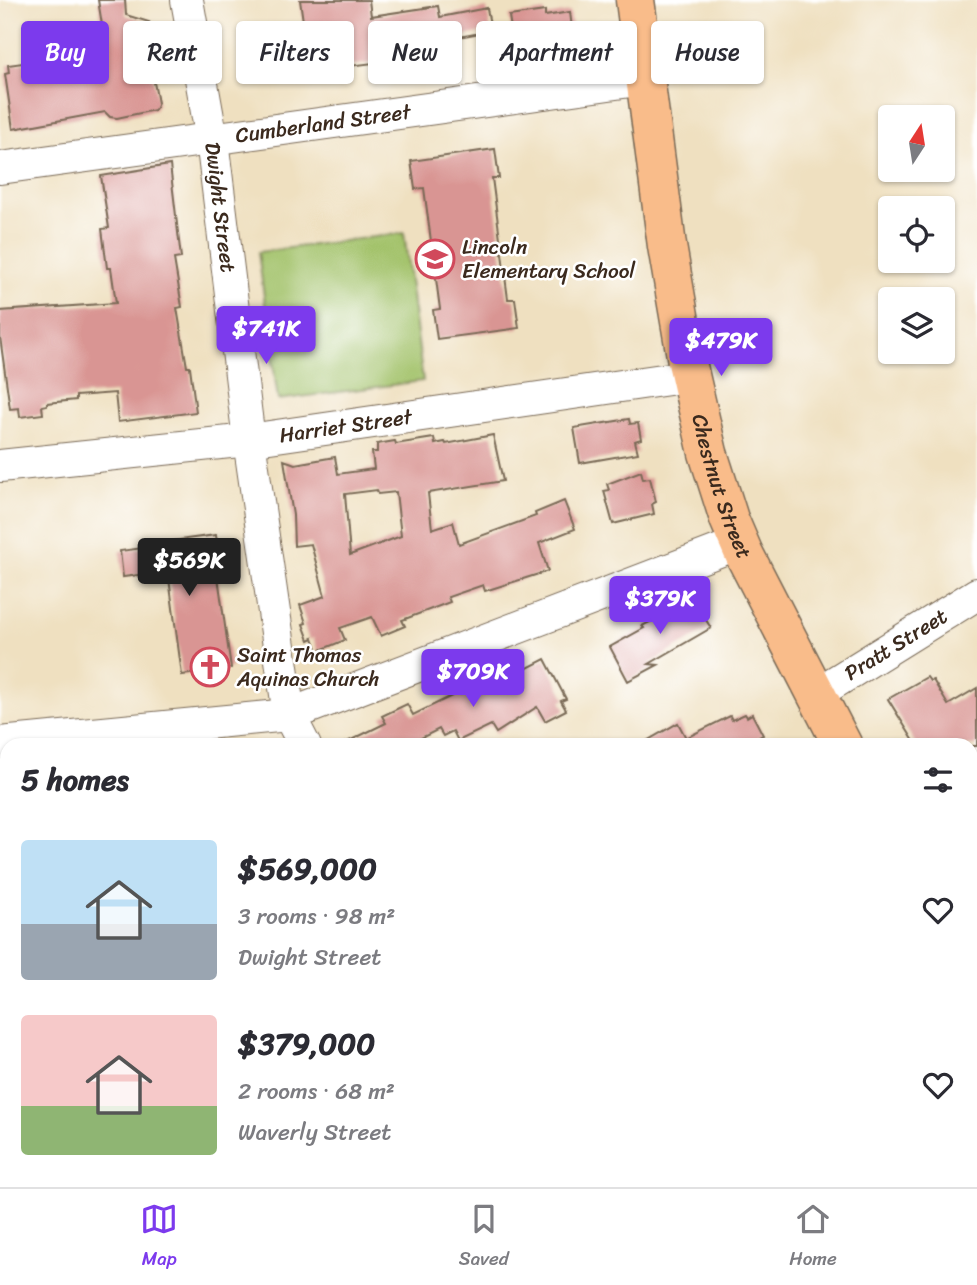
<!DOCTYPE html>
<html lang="en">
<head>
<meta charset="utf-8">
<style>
  :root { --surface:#fff; --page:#f7f7f7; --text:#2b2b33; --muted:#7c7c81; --line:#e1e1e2; --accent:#7c3aed }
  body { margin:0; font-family:Sriracha,sans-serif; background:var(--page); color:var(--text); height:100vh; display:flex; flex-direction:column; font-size:26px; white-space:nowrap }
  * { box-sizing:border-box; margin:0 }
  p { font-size:23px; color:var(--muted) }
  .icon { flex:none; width:38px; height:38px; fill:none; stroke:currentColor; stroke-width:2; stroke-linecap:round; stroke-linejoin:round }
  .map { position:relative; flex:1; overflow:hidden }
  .side { position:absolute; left:0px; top:738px; width:978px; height:450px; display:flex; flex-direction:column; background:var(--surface); border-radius:21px 21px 0 0; box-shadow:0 2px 5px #0004 }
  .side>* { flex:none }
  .guide { position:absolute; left:21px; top:21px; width:936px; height:63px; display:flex; gap:14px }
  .needle { width:46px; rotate:12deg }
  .buttons { position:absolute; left:878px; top:105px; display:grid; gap:14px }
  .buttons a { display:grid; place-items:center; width:77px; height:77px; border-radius:7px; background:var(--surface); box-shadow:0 2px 5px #0004; font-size:35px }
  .price { position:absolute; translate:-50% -60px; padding:0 16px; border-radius:7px; background:var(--accent); color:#fff; font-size:23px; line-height:46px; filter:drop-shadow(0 2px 4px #0008) }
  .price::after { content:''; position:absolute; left:50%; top:42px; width:21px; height:16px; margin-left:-10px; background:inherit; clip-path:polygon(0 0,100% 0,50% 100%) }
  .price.on { background:#222; color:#fff }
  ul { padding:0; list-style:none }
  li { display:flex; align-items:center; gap:21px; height:175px; padding:0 21px }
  li span { display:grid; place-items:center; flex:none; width:196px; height:140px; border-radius:7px; color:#555 }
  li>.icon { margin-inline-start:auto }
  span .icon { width:84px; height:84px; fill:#fffc; stroke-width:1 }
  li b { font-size:30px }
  h2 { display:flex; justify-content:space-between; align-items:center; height:84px; padding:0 21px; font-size:30px }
  .tag { padding:0 24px; border-radius:7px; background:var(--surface); box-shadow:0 2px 5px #0004; font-size:24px; line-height:63px }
  .tag.on { background:var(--accent); color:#fff }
  .dock { display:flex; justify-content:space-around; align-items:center; height:98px; border-top:2px solid var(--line); background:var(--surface); font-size:19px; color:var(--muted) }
  .dock a { display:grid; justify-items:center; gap:4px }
  .dock .on { color:var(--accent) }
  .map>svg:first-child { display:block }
  .green { fill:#a3c26a; stroke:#6f7644; stroke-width:2 }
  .building { fill:#d99593; fill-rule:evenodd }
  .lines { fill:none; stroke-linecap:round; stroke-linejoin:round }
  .minor-casing { stroke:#7a6a57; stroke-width:34 }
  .major-casing { stroke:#7a6a57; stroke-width:41 }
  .minor { stroke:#fff; stroke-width:32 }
  .major { stroke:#f9bc8a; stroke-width:38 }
  .labels { text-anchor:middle; stroke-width:5; stroke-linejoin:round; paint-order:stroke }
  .street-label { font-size:21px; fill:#3b2a1e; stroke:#fff }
  .poi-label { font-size:21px; fill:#3b2a1e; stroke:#fff; text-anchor:start }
</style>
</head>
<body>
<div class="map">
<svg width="977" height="1187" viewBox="0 0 977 1187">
  <rect width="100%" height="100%" fill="#fff"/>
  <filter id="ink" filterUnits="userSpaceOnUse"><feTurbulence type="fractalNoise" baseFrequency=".0143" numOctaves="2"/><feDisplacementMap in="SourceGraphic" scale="14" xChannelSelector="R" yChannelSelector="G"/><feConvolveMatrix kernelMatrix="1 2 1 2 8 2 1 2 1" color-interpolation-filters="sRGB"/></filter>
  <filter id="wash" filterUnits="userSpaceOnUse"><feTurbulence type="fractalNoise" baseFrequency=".00686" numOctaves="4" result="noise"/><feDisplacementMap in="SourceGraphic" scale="28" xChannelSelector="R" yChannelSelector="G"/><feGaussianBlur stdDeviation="1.57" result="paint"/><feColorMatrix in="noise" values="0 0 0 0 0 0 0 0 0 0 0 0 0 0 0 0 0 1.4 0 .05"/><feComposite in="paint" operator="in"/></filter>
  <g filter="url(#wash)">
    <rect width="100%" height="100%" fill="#efe0c0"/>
    <!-- green -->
    <g class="green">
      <path d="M404,233L423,381L278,400L258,252Z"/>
      <path d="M977,1160V1187H925L936,1181H971V1163Z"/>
    </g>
    <g id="blocks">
      <!-- building -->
      <g class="building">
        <path d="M98,0H125L126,15L149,22L144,30L158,103L155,110L117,118L110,117L105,112L13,129L5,74L9,73L8,65L59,58L58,51L105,43Z"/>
        <path d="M300,0H369L371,16L438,6L440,17L487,8L491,31L448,39L449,46L445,47L446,56L374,68L373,63L310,71Z"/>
        <path d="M545,11V16L570,12L573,37L555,40V45L528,49L526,39L513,41L509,16Z"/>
        <path d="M495,149L499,178H492L508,299H515L519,328L437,339L433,310L440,309L424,188L415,189L411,161Z"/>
        <path d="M170,165L181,258L174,259L182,307L177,308L187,367H190L196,412L118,422L115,393L76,396V400L47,403V405L42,406L43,414L20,417L19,408L10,409L0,337V311L116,303L111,268H107L102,229L109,228L101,176Z"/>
        <path d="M629,419L630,424L638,423L641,439L635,441L638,453L580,463L574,428Z"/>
        <path d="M493,435L503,481L428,493L432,529L453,522L459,544L536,516L535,513L564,501L575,529L539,543L548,571L485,591L483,585L448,597L450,602L405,619L402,620L405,626L381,636L372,617L340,628L345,640L318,651L313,638L309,640L303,624L306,623L300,605L325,596L311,544L294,546L293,515L284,460L295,464L335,457L338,474L374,469L372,452H377V444L395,441L396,444L434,438L435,444L445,442L446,444ZM377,490L378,494L396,492L401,536L350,555L345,494Z"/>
        <path d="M641,471L643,479L650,478L656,502L652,504L654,514L613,524L604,491L609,490L607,484Z"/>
        <path d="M216,535L220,563H216L231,668L182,675L168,571L123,577L120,551L151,547L150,544Z"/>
        <path d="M677,593L692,598L711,628L649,664L658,665L628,681L610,647L644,628L642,626L652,621L649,617L673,604Z"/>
        <path d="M545,659L566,699L561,701L566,710L545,721L537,707L496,733L491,725L458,741L453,731L443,736L439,729L405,746H339L386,723L382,716L407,704L413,715L460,692L461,694L499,669L506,679Z"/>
        <path d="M927,677L930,681L933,680L948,705L977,688V746H917L888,699Z"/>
        <path d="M745,714L747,717L752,714L763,735L743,746H638L678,723L686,738L730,716L732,720Z"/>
      </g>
    </g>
  </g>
  <g filter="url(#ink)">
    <use href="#blocks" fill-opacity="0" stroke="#7a6a57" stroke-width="2"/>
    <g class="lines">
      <defs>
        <g id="minor">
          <path id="s1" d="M187,0L212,140L249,440L289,715L305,746"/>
          <path id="s2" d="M0,168L645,79"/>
          <path id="s3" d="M0,466L249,440L690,376"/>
          <path id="s4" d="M816,694L977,594"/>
          <path d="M0,743L289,715L739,543"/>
          <path d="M0,993H7"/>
          <path d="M971,1146L977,1143"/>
          <path d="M522,1181L525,1187"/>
          <path d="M327,1187L330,1181"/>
          <path d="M893,1187L904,1181"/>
        </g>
        <g id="major">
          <path id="s5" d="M635,0L667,246L687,362L708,453L729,519L744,554L843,746"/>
          <path d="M971,992L977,1003"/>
        </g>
      </defs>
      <!-- minor casing -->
      <use href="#minor" class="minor-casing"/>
      <!-- major casing -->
      <use href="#major" class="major-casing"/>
      <!-- minor -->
      <use href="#minor" class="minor"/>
      <!-- major -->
      <use href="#major" class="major"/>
    </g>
  </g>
  <!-- icons -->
  <defs>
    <symbol id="school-ring" viewBox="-11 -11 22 22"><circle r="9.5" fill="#fff" stroke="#d1495b" stroke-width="1.5"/><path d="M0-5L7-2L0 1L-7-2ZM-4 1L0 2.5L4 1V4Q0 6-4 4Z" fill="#d1495b"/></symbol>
    <symbol id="church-ring" viewBox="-11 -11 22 22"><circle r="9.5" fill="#fff" stroke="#d1495b" stroke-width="1.5"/><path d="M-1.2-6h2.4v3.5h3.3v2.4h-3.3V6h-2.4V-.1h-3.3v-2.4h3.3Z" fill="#d1495b"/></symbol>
  </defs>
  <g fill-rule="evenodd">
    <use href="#school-ring" x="413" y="237" width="44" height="44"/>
    <use href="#church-ring" x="188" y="645" width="44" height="44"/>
  </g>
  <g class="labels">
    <!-- street labels -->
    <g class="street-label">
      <text dy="7" stroke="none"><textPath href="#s2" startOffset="326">Cumberland Street</textPath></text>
      <text dy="7" stroke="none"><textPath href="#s1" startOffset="210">Dwight Street</textPath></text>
      <text dy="7" stroke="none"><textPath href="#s3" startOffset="348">Harriet Street</textPath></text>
      <text dy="7" stroke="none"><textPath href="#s5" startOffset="495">Chestnut Street</textPath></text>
      <text dy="7" stroke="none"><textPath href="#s4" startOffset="94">Pratt Street</textPath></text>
    </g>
    <!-- poi labels -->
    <g class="poi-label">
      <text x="462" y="254">Lincoln<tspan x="462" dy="24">Elementary School</tspan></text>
      <text x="237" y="662">Saint Thomas<tspan x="237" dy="24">Aquinas Church</tspan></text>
    </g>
  </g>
</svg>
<div class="buttons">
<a><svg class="needle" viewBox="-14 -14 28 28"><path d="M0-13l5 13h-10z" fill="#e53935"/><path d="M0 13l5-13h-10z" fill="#7c7c81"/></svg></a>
<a><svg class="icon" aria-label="locate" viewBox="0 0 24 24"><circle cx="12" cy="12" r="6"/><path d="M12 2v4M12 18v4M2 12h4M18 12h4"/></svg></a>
<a><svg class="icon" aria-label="layers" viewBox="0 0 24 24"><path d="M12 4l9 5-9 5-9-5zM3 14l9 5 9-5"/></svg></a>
</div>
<b class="price" style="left:266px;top:366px">$741K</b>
<b class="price" style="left:721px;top:378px">$479K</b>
<b class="price on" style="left:189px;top:598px">$569K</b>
<b class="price" style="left:660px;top:636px">$379K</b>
<b class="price" style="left:473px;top:709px">$709K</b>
<div class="guide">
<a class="tag on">Buy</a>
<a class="tag">Rent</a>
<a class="tag">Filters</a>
<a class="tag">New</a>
<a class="tag">Apartment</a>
<a class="tag">House</a>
</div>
<section class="side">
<h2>5 homes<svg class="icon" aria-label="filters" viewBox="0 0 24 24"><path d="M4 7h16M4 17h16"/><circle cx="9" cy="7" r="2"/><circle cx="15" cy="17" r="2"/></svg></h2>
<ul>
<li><span style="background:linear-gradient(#bfe0f5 60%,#9aa5b1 0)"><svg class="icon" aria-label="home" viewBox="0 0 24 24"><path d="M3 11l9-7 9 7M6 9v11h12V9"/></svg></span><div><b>$569,000</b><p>3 rooms · 98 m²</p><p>Dwight Street</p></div><svg class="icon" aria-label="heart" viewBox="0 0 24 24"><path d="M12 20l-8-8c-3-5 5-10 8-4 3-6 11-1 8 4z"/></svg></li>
<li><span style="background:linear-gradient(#f6c9c9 65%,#8fb573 0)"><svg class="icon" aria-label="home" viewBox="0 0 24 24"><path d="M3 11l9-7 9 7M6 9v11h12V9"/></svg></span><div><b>$379,000</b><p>2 rooms · 68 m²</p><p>Waverly Street</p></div><svg class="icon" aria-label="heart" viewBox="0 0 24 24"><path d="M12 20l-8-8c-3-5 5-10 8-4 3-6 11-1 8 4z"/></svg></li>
</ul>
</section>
</div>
<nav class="dock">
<a class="on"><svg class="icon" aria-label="map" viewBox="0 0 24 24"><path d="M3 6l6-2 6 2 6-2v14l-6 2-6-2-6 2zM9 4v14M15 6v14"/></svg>Map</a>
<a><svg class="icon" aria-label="saved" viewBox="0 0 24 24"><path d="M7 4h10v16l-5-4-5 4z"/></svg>Saved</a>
<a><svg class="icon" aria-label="home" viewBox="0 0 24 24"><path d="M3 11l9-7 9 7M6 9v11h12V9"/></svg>Home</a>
</nav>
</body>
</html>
